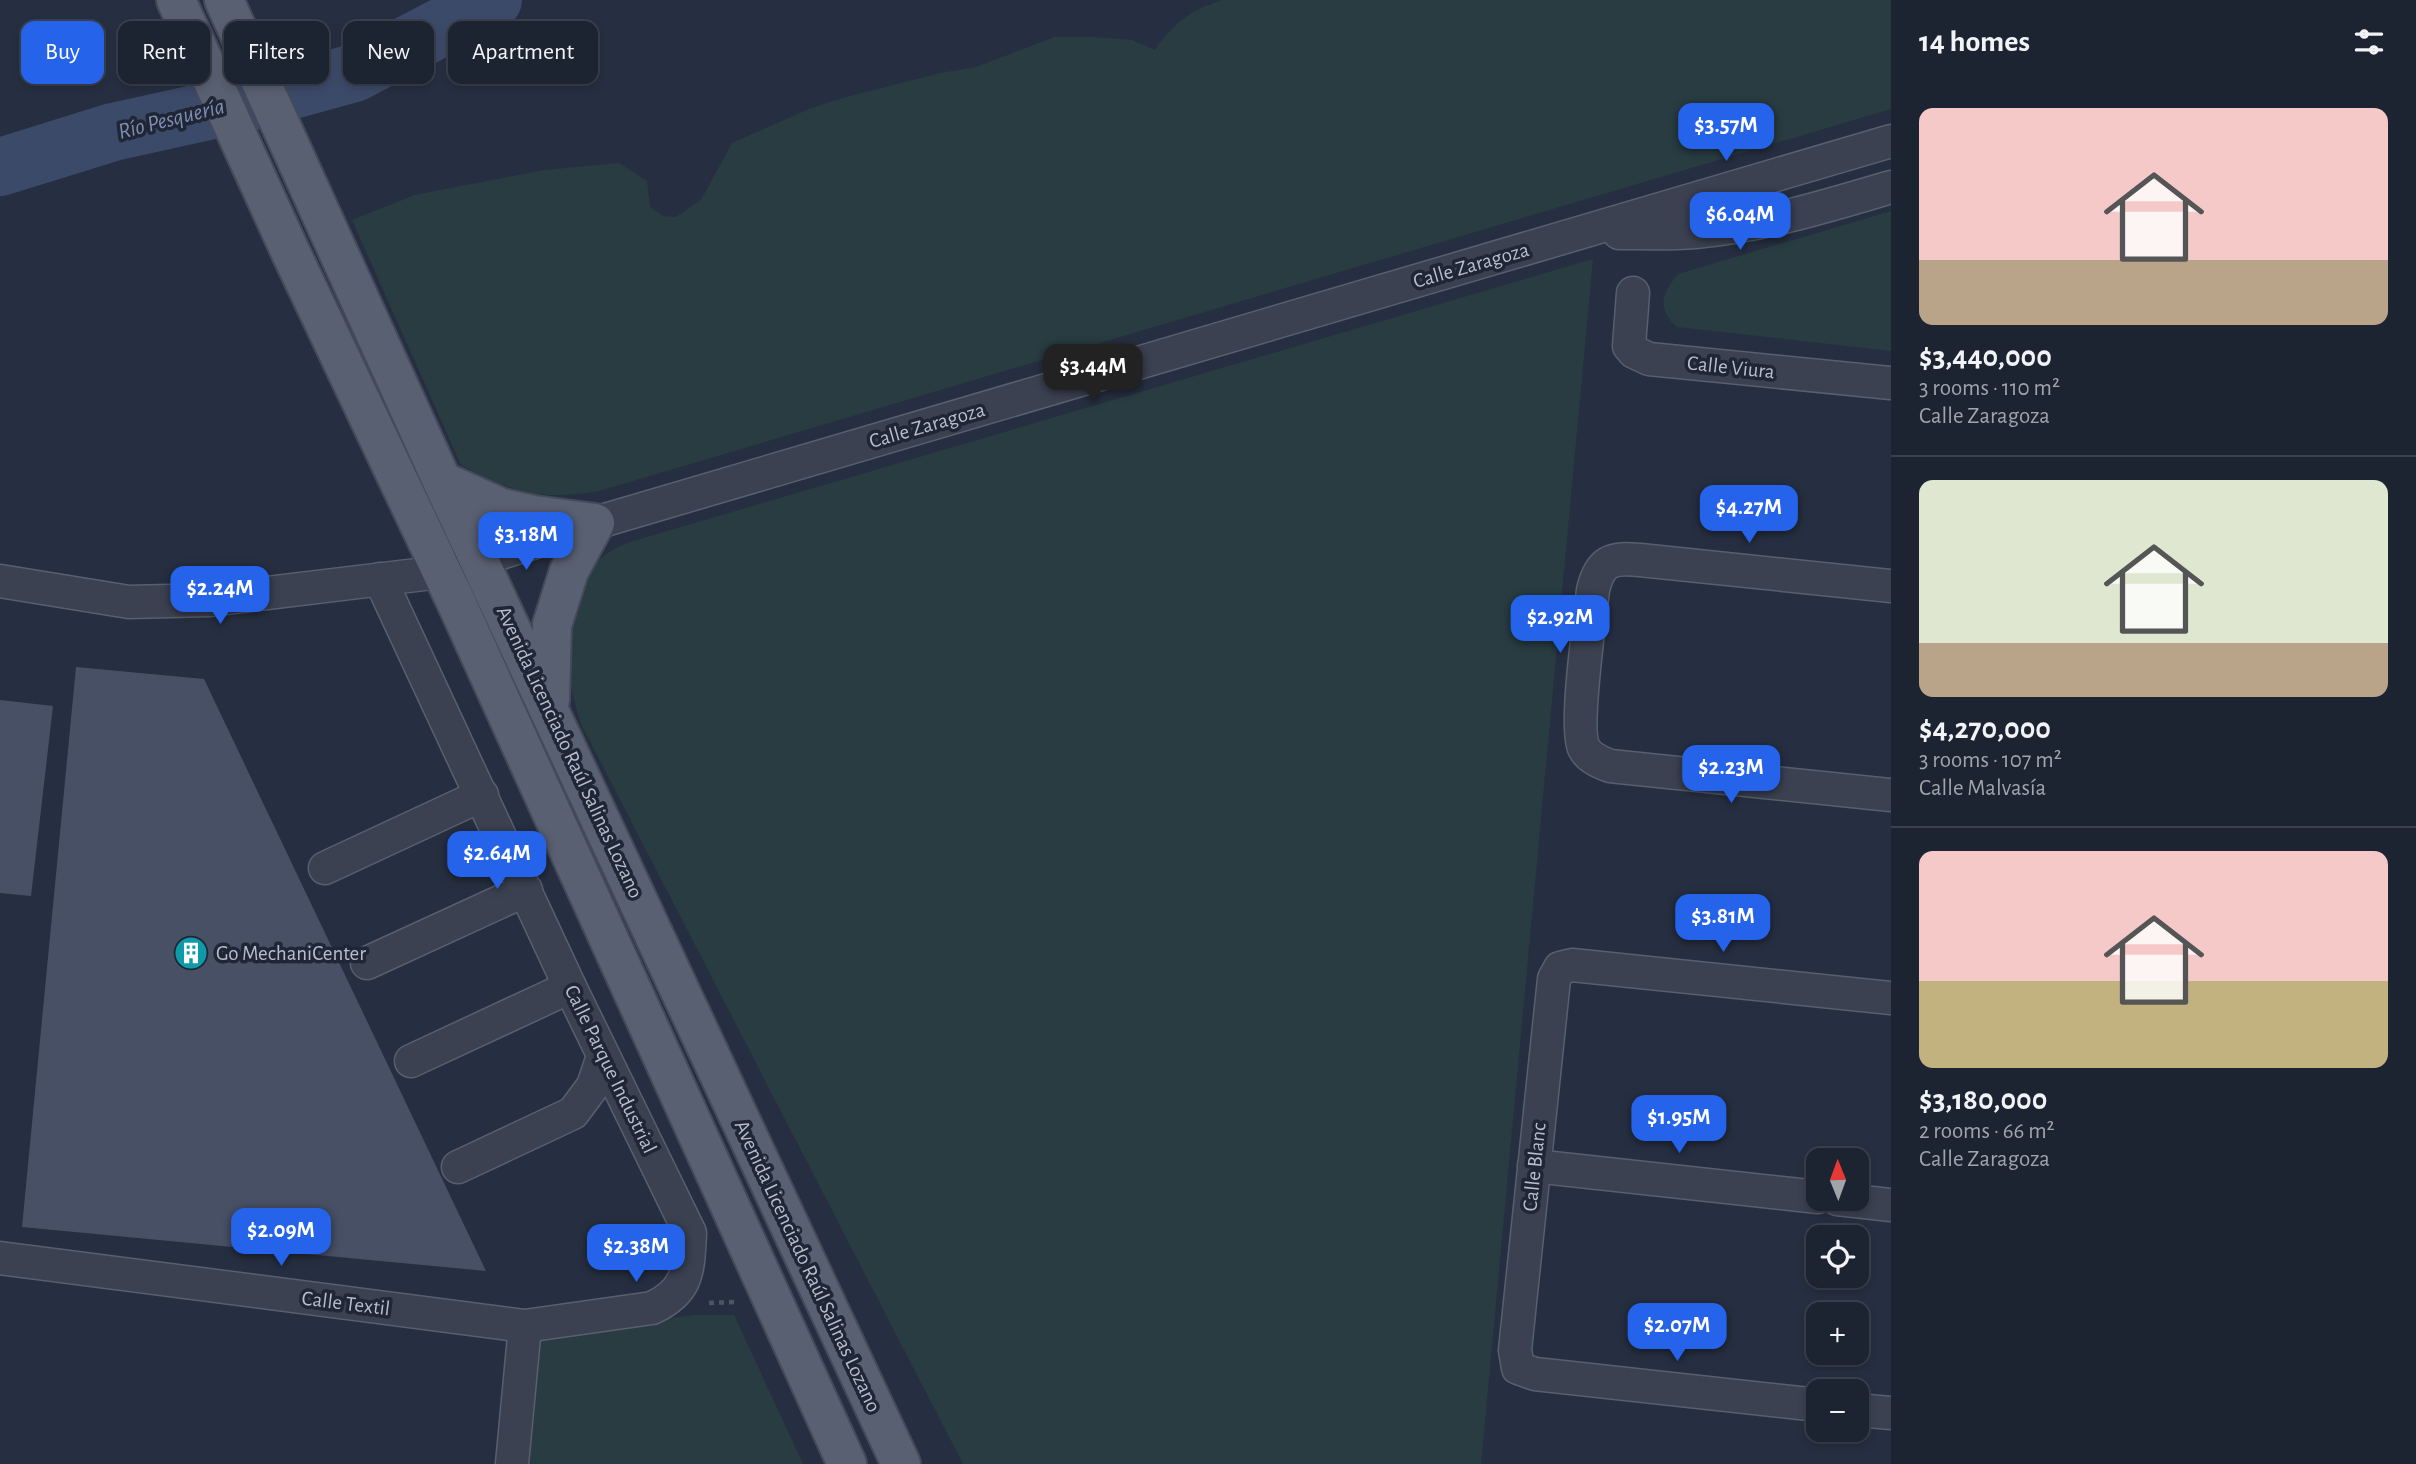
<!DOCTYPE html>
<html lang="en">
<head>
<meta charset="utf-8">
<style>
  :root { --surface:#1c2331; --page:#252b39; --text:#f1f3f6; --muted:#a0a4ab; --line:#3a404d; --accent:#2563eb }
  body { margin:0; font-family:"Alegreya Sans",sans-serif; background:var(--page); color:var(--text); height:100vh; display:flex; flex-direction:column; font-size:26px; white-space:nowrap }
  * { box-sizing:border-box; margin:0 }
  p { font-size:23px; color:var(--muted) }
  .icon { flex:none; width:38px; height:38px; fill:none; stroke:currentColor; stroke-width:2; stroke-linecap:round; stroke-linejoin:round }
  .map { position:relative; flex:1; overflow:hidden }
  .side { display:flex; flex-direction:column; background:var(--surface); width:525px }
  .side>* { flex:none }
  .hud { position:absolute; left:21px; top:21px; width:665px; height:63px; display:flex; gap:14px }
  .needle { width:46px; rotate:359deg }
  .tools { position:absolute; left:1806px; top:1148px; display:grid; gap:14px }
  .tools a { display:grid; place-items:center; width:63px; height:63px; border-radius:14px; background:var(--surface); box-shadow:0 4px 10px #0003,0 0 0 2px var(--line); font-size:35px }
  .price { position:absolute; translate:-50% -60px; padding:0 16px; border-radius:14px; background:var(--accent); color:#fff; font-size:23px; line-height:46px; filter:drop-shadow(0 2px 4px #0008) }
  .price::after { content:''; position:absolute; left:50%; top:42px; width:21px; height:16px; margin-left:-10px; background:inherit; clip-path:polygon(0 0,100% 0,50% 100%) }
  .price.on { background:#222; color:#fff }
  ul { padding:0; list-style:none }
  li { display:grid; align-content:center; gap:14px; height:371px; padding:0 28px }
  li+li { border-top:2px solid var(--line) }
  li span { display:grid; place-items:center; height:217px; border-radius:14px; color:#555 }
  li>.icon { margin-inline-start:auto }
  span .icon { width:126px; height:126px; fill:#fffc; stroke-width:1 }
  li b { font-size:30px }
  h2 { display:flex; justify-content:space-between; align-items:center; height:84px; padding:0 28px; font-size:30px }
  .tag { padding:0 24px; border-radius:14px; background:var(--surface); box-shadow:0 4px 10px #0003,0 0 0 2px var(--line); font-size:24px; line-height:63px }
  .tag.on { background:var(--accent); color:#fff }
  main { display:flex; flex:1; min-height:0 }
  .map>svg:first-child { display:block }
  .green { fill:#283c42 }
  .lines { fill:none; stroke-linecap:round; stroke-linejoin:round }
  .river { stroke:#3c4a69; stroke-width:58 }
  .building { fill:#475065 }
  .minor-casing { stroke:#585f6e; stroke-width:35 }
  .major-casing { stroke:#444a5a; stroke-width:42 }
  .path { stroke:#47595f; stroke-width:4.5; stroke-dasharray:5 5; stroke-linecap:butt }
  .minor { stroke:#3b4151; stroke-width:32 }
  .major { stroke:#596071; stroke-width:38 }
  .labels { text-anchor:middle; stroke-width:7; stroke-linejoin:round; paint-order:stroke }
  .street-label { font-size:21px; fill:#b7bdcb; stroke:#1f2636 }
  .poi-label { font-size:21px; fill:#b7bdcb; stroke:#1f2636; text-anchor:start }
  .water-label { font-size:23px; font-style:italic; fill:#7f8eb2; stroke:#1f2636 }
</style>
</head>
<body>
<main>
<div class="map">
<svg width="1891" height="1464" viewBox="0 0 1891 1464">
  <rect width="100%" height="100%" fill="#262f41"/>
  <!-- green -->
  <g class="green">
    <path d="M1222,0H1891V109L599,491C539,501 514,493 461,465L352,220L415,195L544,170L619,163L647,181L650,207L663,216L676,217L701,200L732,143L809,109L846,97L941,73L976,67L1055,37H1093L1132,40L1155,50C1173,23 1191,10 1222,0Z"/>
    <path d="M1891,211V351L1677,327C1656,309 1662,293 1678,274Z"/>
    <path d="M1593,259L1481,1464H963L581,724C577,712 574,699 571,687C565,649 571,584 601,558C613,548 626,543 640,539Z"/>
    <path d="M694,1315H734L803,1464H529L540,1338L586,1329Z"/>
  </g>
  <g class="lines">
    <!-- river -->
    <path class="river" d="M0,167L113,132L249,102L354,73L493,0"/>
  </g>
  <!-- building -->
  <g class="building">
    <path d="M76,667L204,679L486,1271L22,1227Z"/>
    <path d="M0,700L53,706L31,896L0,893Z"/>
  </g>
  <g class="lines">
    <defs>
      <g id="minor">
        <path d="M1619,233C1644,233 1670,234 1695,232C1762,226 1827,206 1891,187"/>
        <path d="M1633,293L1629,346L1634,352L1649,359L1891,383"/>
        <path d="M0,581L129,602L210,600L441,572L595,523L1891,141"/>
        <path d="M1891,586L1640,560C1611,557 1600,561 1593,590C1590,619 1574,728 1584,748C1589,758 1600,762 1610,766L1891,795"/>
        <path d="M325,868L482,795"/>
        <path d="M367,963L526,890"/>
        <path d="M411,1061L570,987"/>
        <path d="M1534,1166L1818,1197"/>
        <path d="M458,1167L573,1113L593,1086L603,1056"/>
        <path d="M1837,1199L1891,1205"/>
        <path d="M0,1258L525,1326L652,1308C689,1291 688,1270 690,1233L570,987L380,579"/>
        <path d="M1818,1405L1535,1374L1518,1368L1515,1350L1554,979L1560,968L1572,965L1891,998"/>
        <path d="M1857,1410L1891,1413"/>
        <path d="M512,1464L525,1326"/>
      </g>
      <g id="major">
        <path d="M176,0L290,251L457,604L847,1464"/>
        <path d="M224,0L442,481L901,1464"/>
        <path d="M442,481L502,508L534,515L595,523L569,571L552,625L550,700"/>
      </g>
    </defs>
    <!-- minor casing -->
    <use href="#minor" class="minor-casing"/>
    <!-- major casing -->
    <use href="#major" class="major-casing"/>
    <!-- path -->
    <path class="path" d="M709,1303L735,1302"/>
    <!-- minor -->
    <use href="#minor" class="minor"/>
    <!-- major -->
    <use href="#major" class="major"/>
  </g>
  <!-- icons -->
  <defs>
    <symbol id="building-disc" viewBox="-11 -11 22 22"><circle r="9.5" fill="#0f9aa8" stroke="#1f2636"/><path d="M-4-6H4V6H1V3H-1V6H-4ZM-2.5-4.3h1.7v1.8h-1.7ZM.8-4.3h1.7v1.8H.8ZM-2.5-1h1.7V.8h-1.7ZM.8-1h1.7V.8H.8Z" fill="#fff"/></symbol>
  </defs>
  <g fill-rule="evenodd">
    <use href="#building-disc" x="172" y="934" width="38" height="38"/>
  </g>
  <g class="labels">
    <!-- street labels -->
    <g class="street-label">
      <text transform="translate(1471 265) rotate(-16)" y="7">Calle Zaragoza</text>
      <text transform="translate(1731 367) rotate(6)" y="7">Calle Viura</text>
      <text transform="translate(927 425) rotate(-16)" y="7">Calle Zaragoza</text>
      <text transform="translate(570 752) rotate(65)" y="7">Avenida Licenciado Raúl Salinas Lozano</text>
      <text transform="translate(611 1069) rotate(64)" y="7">Calle Parque Industrial</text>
      <text transform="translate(1534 1167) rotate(-84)" y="7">Calle Blanc</text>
      <text transform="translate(808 1266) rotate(65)" y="7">Avenida Licenciado Raúl Salinas Lozano</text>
      <text transform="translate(346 1303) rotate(7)" y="7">Calle Textil</text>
    </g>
    <!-- poi labels -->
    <g class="poi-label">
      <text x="216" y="960">Go MechaniCenter</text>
    </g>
    <!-- water labels -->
    <g class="water-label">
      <text transform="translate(171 118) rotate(-14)" y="8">Río Pesquería</text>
    </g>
  </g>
</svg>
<div class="tools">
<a><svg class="needle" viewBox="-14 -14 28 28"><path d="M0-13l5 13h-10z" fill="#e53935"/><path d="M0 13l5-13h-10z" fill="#a0a4ab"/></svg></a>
<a><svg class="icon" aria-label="locate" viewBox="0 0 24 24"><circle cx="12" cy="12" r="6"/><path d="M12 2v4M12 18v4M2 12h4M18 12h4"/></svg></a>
<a>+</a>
<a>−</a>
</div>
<b class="price" style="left:1726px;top:163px">$3.57M</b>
<b class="price" style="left:1740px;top:252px">$6.04M</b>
<b class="price on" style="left:1093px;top:404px">$3.44M</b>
<b class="price" style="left:1749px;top:545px">$4.27M</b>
<b class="price" style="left:526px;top:572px">$3.18M</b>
<b class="price" style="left:220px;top:626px">$2.24M</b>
<b class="price" style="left:1560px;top:655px">$2.92M</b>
<b class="price" style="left:1731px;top:805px">$2.23M</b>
<b class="price" style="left:497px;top:891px">$2.64M</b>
<b class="price" style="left:1723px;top:954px">$3.81M</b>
<b class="price" style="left:1679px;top:1155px">$1.95M</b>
<b class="price" style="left:281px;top:1268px">$2.09M</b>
<b class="price" style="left:636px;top:1284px">$2.38M</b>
<b class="price" style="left:1677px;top:1363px">$2.07M</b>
<div class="hud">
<a class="tag on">Buy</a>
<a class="tag">Rent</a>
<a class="tag">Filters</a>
<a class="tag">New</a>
<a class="tag">Apartment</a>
</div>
</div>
<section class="side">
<h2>14 homes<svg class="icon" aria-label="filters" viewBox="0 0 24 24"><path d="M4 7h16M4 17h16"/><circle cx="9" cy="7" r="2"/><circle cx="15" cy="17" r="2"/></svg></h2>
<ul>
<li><span style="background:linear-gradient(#f6c9c9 70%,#b9a48a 0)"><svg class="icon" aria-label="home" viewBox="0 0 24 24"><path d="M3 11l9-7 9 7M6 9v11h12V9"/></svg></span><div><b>$3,440,000</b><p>3 rooms · 110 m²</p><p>Calle Zaragoza</p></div></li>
<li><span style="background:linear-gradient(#dfe7d0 75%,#b9a48a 0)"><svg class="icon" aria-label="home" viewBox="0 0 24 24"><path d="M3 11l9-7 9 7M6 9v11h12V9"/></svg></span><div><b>$4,270,000</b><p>3 rooms · 107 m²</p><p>Calle Malvasía</p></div></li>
<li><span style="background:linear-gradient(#f6c9c9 60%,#c2b280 0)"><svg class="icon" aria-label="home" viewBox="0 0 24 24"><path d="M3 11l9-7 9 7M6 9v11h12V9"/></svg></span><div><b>$3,180,000</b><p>2 rooms · 66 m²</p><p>Calle Zaragoza</p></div></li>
</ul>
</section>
</main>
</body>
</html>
